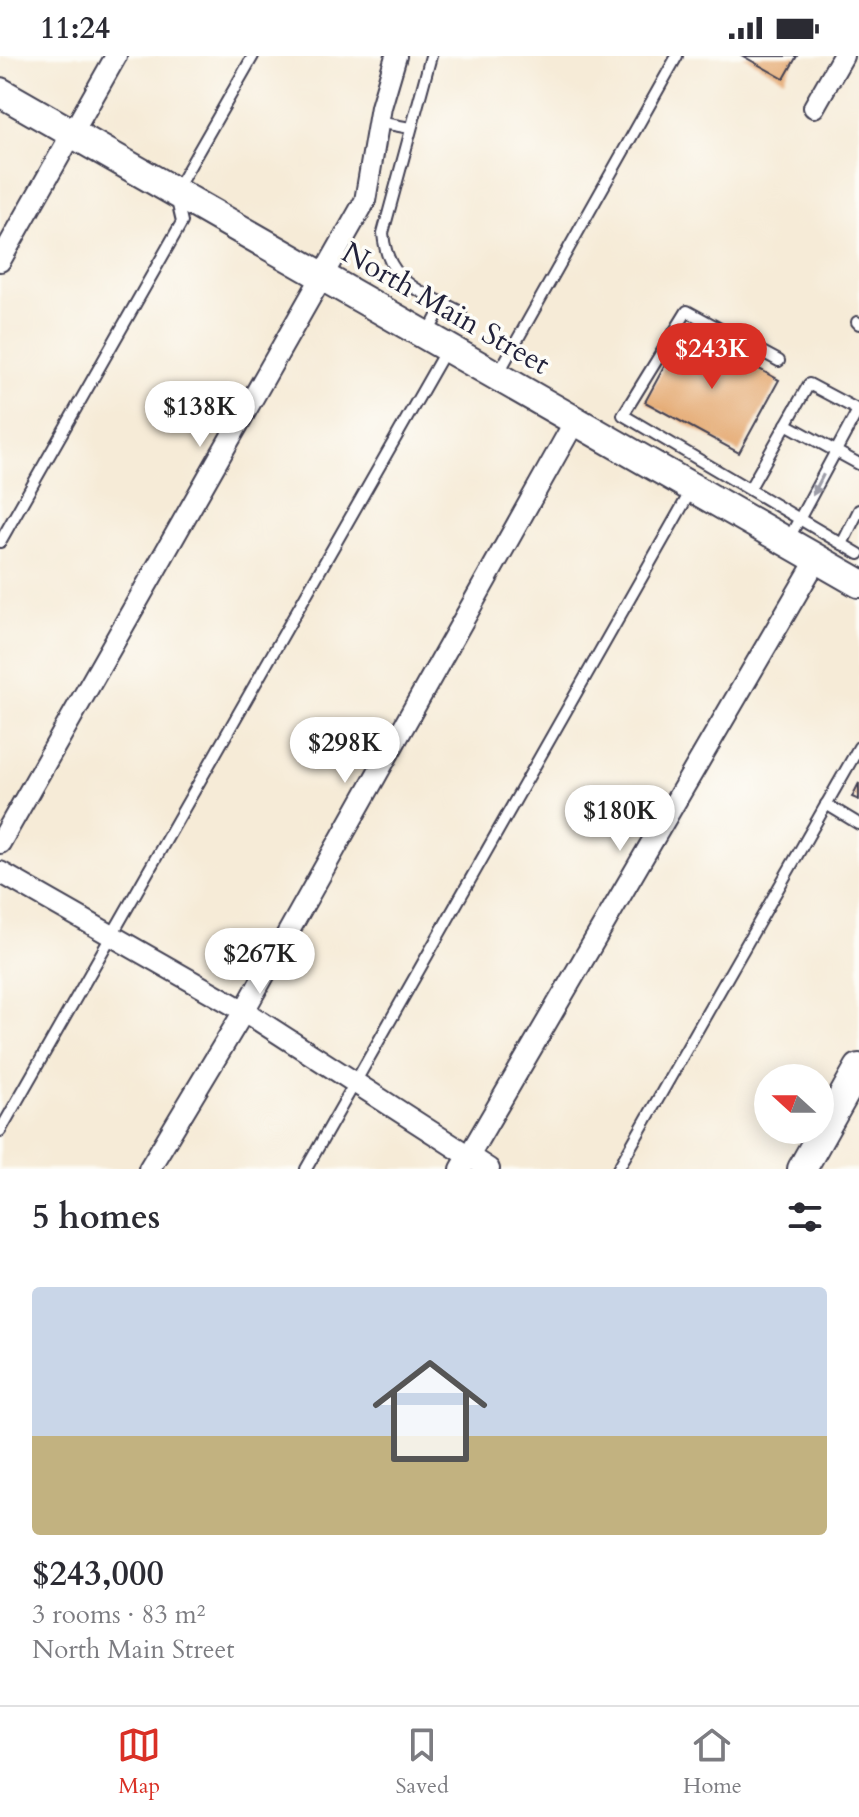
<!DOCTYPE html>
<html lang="en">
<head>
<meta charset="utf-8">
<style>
  :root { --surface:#fff; --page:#f2f2f3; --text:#2b2b33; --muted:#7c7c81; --line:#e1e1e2; --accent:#d93025 }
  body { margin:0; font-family:Cardo,serif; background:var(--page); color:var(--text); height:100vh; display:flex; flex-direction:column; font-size:30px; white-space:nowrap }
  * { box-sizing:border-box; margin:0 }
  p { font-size:26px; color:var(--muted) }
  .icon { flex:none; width:44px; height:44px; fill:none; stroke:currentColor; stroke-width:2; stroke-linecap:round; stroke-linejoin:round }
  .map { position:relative; height:1113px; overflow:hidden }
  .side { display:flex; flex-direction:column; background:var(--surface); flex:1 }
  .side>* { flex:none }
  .needle { width:52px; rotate:291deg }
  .tools { position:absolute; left:754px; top:1008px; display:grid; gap:16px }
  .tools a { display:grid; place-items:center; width:80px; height:80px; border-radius:50%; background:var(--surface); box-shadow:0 4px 20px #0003; font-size:40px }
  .price { position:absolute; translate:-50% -68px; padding:0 18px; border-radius:28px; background:#fff; color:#222; font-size:26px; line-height:52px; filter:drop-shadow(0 2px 4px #0008) }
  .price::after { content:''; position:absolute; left:50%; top:48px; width:24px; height:18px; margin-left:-12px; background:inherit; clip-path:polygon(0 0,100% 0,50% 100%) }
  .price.current { background:var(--accent); color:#fff }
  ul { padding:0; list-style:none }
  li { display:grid; align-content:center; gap:16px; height:424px; padding:0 32px }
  li span { display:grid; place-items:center; height:248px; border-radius:8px; color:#555 }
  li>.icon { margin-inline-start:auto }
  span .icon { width:144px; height:144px; fill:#fffc; stroke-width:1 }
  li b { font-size:34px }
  h2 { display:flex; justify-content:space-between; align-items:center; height:96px; padding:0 32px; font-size:34px }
  .status { display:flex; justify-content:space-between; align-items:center; height:56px; padding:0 40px; background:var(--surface); direction:ltr }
  .status svg { height:22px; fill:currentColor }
  .tab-bar { display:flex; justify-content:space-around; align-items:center; height:112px; border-top:2px solid var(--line); background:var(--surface); font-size:22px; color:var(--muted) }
  .tab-bar a { display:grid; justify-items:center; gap:4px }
  .tab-bar .current { color:var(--accent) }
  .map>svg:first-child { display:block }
  .building { fill:#e4a76e }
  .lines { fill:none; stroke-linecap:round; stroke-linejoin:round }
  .lane-casing { stroke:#424052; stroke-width:14 }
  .street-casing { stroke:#424052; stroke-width:24 }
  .secondary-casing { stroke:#424052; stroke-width:32 }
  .lane { stroke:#fff; stroke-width:10 }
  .street { stroke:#fff; stroke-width:20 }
  .secondary { stroke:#fff; stroke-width:28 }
  .oneway { fill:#9c9ca7 }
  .labels { text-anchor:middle; stroke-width:7; stroke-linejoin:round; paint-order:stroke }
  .street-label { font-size:30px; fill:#22223b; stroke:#fdfcf7 }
</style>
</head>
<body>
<div class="status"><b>11:24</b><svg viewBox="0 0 49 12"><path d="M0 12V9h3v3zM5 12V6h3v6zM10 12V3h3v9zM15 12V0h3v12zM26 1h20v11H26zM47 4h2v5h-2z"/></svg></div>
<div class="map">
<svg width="859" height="1113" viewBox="0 0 859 1113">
  <rect width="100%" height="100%" fill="#fdfcf7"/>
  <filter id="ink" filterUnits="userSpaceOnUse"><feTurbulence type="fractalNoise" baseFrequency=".0125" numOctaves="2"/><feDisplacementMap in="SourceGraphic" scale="16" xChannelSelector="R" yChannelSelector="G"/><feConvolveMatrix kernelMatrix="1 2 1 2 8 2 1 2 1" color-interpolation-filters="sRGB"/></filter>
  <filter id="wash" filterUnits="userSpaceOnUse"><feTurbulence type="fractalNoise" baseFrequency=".006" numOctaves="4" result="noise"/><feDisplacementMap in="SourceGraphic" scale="32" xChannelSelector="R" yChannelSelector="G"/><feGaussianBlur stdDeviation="1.8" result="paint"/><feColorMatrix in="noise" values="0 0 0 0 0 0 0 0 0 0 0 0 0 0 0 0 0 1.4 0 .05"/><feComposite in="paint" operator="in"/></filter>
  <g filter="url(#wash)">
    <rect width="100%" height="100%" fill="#f6ebd7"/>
    <g id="blocks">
      <!-- building -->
      <g class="building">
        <path d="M743,0H797L784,23Z"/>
        <path d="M685,272L779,324L739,397L645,346Z"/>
        <path d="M859,727V744L852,741Z"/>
      </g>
    </g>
  </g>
  <g filter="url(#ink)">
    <use href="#blocks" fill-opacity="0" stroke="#424052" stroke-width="2"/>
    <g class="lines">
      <defs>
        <g id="lane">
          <path d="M431,0L383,177C387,228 422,235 461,256"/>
          <path d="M378,66L410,72"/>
          <path d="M857,266L859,268"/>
          <path d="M428,277L444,247"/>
          <path d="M779,305L687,255L623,359L859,498"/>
          <path d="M498,318L677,0"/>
          <path d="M786,368L859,408"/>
          <path d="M750,432L809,328L858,354L788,484"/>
          <path d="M0,486L182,166L175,136L253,0"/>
          <path d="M842,488L859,454"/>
          <path d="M826,748L859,768"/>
          <path d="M0,1075L447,292"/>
          <path d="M306,1113L692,433"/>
          <path d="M618,1113L859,691"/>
        </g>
        <g id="street">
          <path d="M814,51L843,0"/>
          <path d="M0,205L116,0"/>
          <path d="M0,787L365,145L381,51L396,0"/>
          <path d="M0,816L244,955L489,1113"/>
          <path d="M149,1113L244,955L575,365"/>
          <path d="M461,1113L817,503"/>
        </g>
        <g id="secondary">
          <path d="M0,36L859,527"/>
          <path d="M802,1113L859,1012"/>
        </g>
      </defs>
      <!-- lane casing -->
      <use href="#lane" class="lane-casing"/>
      <!-- street casing -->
      <use href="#street" class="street-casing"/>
      <!-- secondary casing -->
      <use href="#secondary" class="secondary-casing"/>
      <!-- lane -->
      <use href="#lane" class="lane"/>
      <!-- street -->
      <use href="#street" class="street"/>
      <!-- secondary -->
      <use href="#secondary" class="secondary"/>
    </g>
    <!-- one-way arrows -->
    <defs><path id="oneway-solid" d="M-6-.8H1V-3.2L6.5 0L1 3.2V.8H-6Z" transform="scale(2)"/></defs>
    <use class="oneway" href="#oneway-solid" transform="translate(818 429) rotate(117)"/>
  </g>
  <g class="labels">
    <!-- street labels -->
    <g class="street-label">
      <text transform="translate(446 252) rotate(30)" y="10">North Main Street</text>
    </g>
  </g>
</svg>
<div class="tools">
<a><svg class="needle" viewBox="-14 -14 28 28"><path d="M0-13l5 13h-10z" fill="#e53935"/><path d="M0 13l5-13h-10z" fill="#7c7c81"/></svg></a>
</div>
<b class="price current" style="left:712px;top:335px">$243K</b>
<b class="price" style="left:200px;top:393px">$138K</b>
<b class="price" style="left:345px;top:729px">$298K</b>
<b class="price" style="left:620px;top:797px">$180K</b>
<b class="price" style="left:260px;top:940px">$267K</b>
</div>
<section class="side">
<h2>5 homes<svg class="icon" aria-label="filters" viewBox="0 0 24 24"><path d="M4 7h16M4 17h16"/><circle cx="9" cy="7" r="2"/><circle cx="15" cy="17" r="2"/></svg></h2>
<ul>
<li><span style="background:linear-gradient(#c9d6e8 60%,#c2b280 0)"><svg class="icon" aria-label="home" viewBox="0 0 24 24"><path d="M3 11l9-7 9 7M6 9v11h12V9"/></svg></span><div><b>$243,000</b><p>3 rooms · 83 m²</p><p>North Main Street</p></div></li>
</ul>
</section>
<nav class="tab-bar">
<a class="current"><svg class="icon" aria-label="map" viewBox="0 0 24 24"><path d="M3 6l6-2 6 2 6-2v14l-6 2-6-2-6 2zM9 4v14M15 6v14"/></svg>Map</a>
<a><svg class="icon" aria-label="saved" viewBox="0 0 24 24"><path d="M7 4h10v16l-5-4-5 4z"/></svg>Saved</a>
<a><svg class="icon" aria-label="home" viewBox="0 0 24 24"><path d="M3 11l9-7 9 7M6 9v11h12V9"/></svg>Home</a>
</nav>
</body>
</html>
